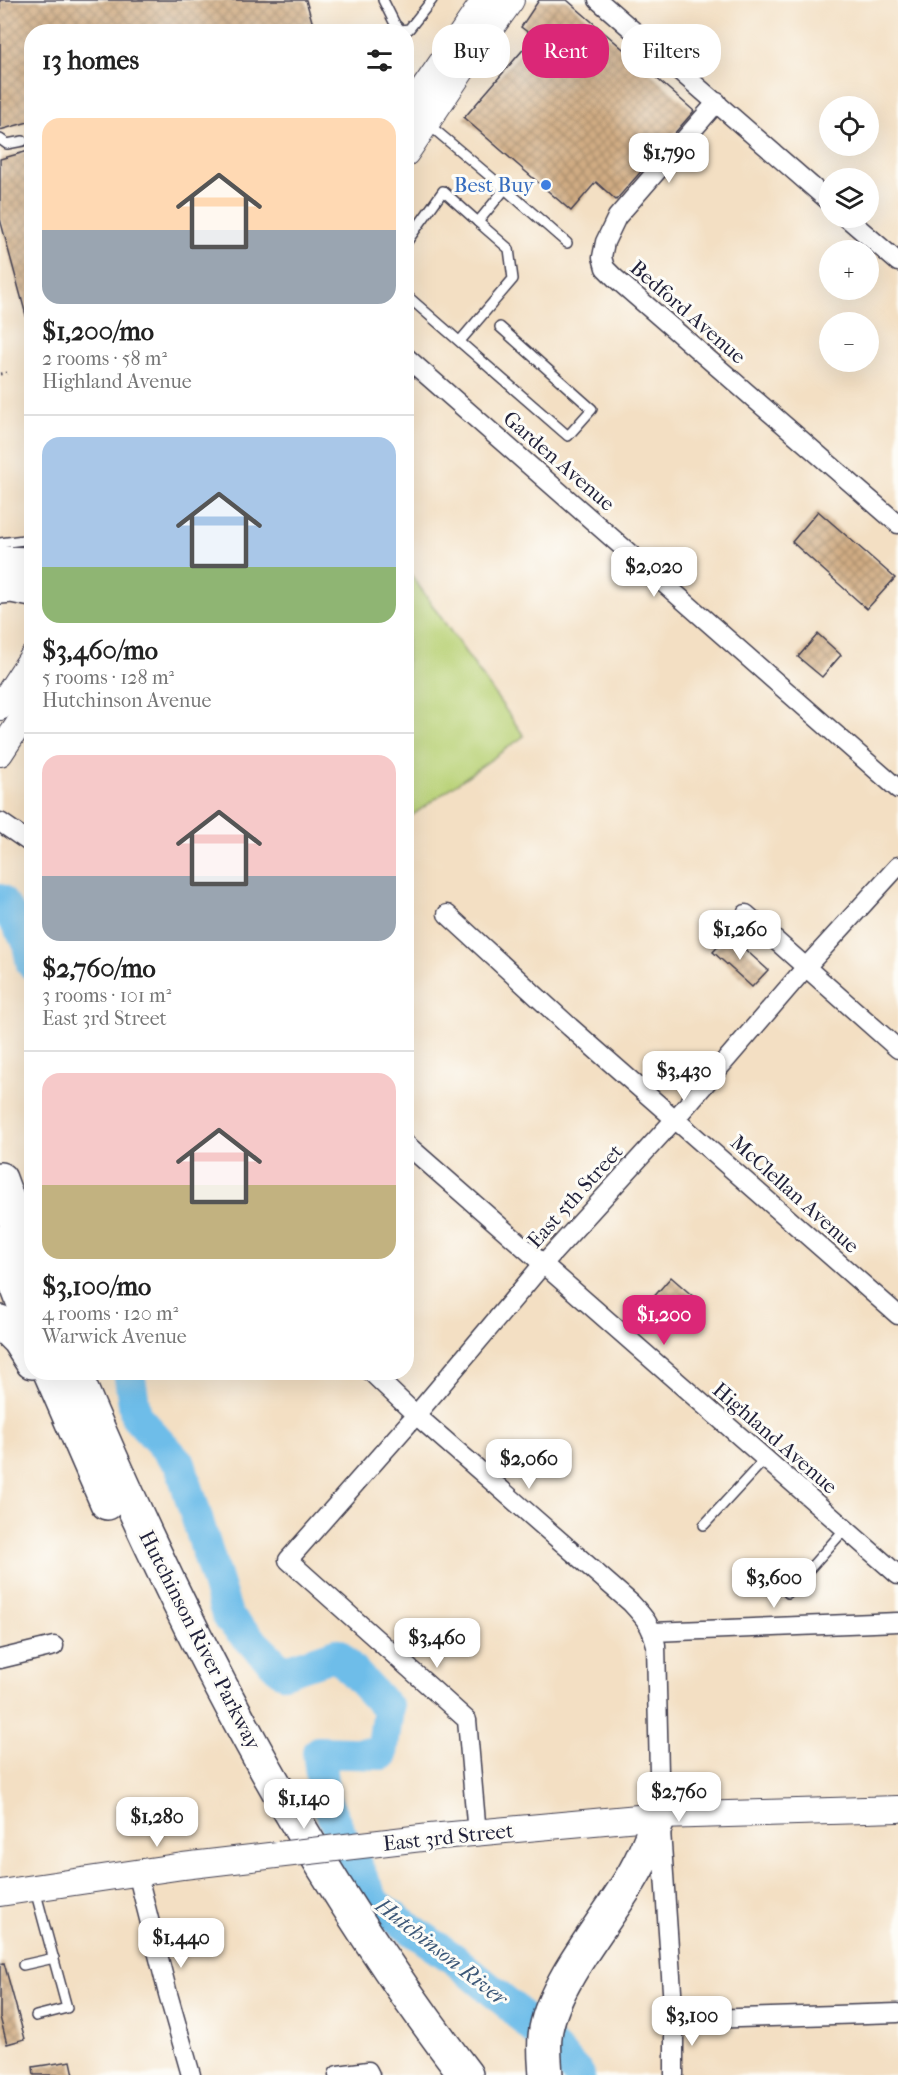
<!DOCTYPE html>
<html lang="en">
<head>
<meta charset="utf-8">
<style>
  :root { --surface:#fff; --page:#f2f2f2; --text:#222; --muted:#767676; --line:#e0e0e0; --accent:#db2777 }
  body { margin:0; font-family:"IM FELL French Canon",serif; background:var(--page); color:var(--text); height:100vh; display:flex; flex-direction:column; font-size:22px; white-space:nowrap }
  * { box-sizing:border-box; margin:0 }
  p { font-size:20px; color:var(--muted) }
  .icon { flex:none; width:33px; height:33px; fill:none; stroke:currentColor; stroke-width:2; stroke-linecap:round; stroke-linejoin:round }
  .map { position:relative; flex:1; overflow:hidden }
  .drawer { position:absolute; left:24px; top:24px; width:390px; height:1356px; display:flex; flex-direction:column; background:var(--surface); border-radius:24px; box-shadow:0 6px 24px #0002 }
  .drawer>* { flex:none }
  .guide { position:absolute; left:432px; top:24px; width:375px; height:54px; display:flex; gap:12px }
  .tools { position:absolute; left:819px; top:96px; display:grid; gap:12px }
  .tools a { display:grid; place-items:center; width:60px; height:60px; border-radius:50%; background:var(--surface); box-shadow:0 6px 24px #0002; font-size:30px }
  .price { position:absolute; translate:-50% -51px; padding:0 14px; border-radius:12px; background:#fff; color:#222; font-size:20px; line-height:39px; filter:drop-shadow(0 2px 3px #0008) }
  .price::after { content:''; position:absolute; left:50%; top:36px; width:18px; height:14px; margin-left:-9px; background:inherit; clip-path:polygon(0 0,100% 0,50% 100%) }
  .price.current { background:var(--accent); color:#fff }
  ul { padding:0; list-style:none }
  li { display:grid; align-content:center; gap:12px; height:318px; padding:0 18px }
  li+li { border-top:2px solid var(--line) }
  li span { display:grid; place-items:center; height:186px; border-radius:18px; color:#555 }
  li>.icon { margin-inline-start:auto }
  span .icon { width:108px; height:108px; fill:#fffc; stroke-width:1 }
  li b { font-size:26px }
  h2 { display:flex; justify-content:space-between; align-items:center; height:72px; padding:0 18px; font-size:26px }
  .pill { padding:0 21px; border-radius:24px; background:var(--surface); box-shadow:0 6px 24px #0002; font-size:21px; line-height:54px }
  .pill.current { background:var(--accent); color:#fff }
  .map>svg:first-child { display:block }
  .pitch { fill:#b9d277; stroke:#6e7a59; stroke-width:1.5 }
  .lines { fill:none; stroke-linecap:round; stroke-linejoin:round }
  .river { stroke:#6ebde9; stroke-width:32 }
  .building { fill:url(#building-cross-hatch) }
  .lane-casing { stroke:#413e4f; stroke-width:12 }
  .street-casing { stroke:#413e4f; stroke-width:21 }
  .secondary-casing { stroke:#413e4f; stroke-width:28 }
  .highway-casing { stroke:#413e4f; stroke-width:36 }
  .path { stroke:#413e4f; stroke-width:3; stroke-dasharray:1.5 4.5; stroke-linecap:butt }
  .lane { stroke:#fff; stroke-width:9 }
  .street { stroke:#fff; stroke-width:18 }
  .secondary { stroke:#fff; stroke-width:26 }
  .highway { stroke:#fff; stroke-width:33 }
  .secondary-bridge-casing { stroke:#413e4f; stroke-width:28; stroke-linecap:butt }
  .secondary-bridge { stroke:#fff; stroke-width:26 }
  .shop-dot { fill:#3f7fe0; stroke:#fdfcf7; stroke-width:2 }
  .labels { text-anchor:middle; stroke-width:6; stroke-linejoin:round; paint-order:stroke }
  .shop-label { font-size:21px; fill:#366cbe; stroke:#fdfcf7; text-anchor:end }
  .street-label { font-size:21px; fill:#22223b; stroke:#fdfcf7 }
  .water-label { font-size:22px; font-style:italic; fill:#3d5878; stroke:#fdfcf7 }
</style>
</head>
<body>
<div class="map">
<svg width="898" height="2075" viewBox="0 0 898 2075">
  <defs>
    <pattern id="building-cross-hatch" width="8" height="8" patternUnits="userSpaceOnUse" patternTransform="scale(1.5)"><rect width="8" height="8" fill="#d0ac83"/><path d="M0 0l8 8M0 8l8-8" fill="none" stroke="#a88c6c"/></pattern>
  </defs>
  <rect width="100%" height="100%" fill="#fdfcf7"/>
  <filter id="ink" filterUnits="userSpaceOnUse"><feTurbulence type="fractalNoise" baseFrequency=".0167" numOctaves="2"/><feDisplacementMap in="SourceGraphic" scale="12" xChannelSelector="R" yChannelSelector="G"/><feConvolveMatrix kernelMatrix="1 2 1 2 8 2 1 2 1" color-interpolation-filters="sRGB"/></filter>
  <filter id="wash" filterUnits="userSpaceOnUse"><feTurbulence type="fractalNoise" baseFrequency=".008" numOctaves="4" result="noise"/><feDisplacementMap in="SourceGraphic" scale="24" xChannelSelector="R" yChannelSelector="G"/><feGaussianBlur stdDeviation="1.35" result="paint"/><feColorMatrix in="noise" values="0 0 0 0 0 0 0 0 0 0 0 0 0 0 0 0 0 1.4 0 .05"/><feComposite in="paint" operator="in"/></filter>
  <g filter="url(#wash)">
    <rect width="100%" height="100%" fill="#f3dfc3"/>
    <!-- pitch -->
    <path class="pitch" d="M407,569L524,736L407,819H406Z"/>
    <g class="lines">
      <!-- river -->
      <g class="river">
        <path d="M0,900L27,939L32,964"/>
        <path d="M129,1372L136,1416L180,1464L228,1618L283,1672L337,1654L388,1709L382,1754L318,1752L325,1801L375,1904L454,1959L513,2008L579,2075"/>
      </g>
    </g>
    <g id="blocks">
      <!-- building -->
      <g class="building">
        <path d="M0,0H306L315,32H32V121L0,130Z"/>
        <path d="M539,0H567L694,111L616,200L596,182L571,211L464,118L534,37L521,27Z"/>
        <path d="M32,150V318L27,319L0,219V159Z"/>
        <path d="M818,511L895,578L867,609L792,542Z"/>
        <path d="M818,634L841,655L822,677L798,657Z"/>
        <path d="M729,935L768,970L752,987L713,952Z"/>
        <path d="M671,1277L695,1298L669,1328L645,1307Z"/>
        <path d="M4,1963L25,2039L7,2044L0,2017V1964Z"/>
        <path d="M71,2061L74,2075H34L33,2067Z"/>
      </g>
    </g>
  </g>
  <g filter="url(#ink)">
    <use href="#blocks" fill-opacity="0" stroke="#413e4f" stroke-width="1.5"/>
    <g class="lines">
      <defs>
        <g id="lane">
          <path d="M383,0L395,24L401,30L409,29L432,0"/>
          <path d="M0,139L7,144L23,141"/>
          <path d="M505,189L567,243"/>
          <path d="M406,243L443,191L478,222L505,189L428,124"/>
          <path d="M406,295L568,436L592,409L500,327"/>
          <path d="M460,341L513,279L509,249L478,222"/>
          <path d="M0,543L32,539"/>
          <path d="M704,1525L765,1459"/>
          <path d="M788,1593L845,1529"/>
          <path d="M35,1890L67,2008L36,2016"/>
          <path d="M23,1965L54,1958"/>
        </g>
        <g id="street">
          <path d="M598,0L830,202"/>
          <path d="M717,102L617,217L605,242L602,257L605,268L615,278L898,524"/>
          <path d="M847,218L898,262"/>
          <path d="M406,357L898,789"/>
          <path d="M0,822L32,844"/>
          <path d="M447,914L570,1027L898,1315"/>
          <path d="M746,914L898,1049"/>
          <path d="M406,1144L898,1575"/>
          <path d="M371,1372L416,1415L631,1603C645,1618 651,1625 656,1645L660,1816L674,2020V2075"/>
          <path d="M653,1632L898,1622"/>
          <path d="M0,1659L54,1646"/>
          <path d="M477,1834L467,1720L288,1560L416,1415L543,1264L676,1118L806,967L898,866"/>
          <path d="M137,1872L168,1994L191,2075"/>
          <path d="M674,2020L898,2013"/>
          <path d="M338,2075L368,2071L370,2075"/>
        </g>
        <g id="secondary">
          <path d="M406,115L485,0"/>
          <path d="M406,153L482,40L511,0"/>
          <path d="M0,707L32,658"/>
          <path d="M0,753L32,704"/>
          <path d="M430,1837L660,1816L898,1809"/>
          <path d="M0,1893L183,1866"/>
        </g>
        <g id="highway">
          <path d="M0,563L32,564"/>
          <path d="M0,587L12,586L32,590"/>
          <path d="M0,1179L32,1266"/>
          <path d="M0,1242L32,1325"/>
          <path d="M0,1322L18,1340L32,1362"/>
          <path d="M50,1372L107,1503"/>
          <path d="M74,1372C179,1621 302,1861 466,2075"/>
          <path d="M546,2075C545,2060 543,2044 546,2029C556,1977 610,1918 636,1870C646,1853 652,1834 660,1816"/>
        </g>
      </defs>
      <!-- lane casing -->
      <use href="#lane" class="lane-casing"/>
      <!-- street casing -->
      <use href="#street" class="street-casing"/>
      <!-- secondary casing -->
      <use href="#secondary" class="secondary-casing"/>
      <!-- highway casing -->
      <use href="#highway" class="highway-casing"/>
      <!-- path -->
      <path class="path" d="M0,374L7,373"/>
      <!-- lane -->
      <use href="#lane" class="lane"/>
      <!-- street -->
      <use href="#street" class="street"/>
      <!-- secondary -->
      <use href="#secondary" class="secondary"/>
      <!-- highway -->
      <use href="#highway" class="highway"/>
      <defs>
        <path id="secondary-bridge" d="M183,1866L430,1837"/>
      </defs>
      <!-- secondary-bridge casing -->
      <use href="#secondary-bridge" class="secondary-bridge-casing"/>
      <!-- secondary-bridge -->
      <use href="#secondary-bridge" class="secondary-bridge"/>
    </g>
  </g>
  <!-- markers -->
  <circle class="shop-dot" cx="546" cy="185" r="6"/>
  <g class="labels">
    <!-- shop labels -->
    <g class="shop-label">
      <text x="534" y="192">Best Buy</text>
    </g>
    <!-- street labels -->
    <g class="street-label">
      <text transform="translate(688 312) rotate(41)" y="7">Bedford Avenue</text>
      <text transform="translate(559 461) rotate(41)" y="7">Garden Avenue</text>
      <text transform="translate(795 1194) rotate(42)" y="7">McClellan Avenue</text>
      <text transform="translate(575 1196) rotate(-48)" y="7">East 5th Street</text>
      <text transform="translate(775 1438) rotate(41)" y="7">Highland Avenue</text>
      <text transform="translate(200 1640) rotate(63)" y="7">Hutchinson River Parkway</text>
      <text transform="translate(448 1837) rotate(-6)" y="7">East 3rd Street</text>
    </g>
    <!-- water labels -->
    <g class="water-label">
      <text transform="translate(442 1951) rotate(38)" y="8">Hutchinson River</text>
    </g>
  </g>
</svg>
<div class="tools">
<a><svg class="icon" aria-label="locate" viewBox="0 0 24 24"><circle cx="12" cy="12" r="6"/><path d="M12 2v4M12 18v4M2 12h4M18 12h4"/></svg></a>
<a><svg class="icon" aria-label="layers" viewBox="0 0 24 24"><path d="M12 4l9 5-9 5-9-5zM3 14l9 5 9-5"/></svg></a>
<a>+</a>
<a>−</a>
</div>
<b class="price" style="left:669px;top:184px">$1,790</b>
<b class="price" style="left:654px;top:598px">$2,020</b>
<b class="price" style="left:740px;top:961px">$1,260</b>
<b class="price" style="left:684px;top:1102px">$3,430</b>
<b class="price current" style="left:664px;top:1346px">$1,200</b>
<b class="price" style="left:529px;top:1490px">$2,060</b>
<b class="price" style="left:774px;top:1609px">$3,600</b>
<b class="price" style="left:437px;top:1669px">$3,460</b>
<b class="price" style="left:679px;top:1823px">$2,760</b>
<b class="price" style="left:304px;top:1830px">$1,140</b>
<b class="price" style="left:157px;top:1848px">$1,280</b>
<b class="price" style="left:181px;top:1969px">$1,440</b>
<b class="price" style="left:692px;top:2047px">$3,100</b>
<div class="guide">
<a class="pill">Buy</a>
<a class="pill current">Rent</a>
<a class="pill">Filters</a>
</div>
<section class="drawer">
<h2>13 homes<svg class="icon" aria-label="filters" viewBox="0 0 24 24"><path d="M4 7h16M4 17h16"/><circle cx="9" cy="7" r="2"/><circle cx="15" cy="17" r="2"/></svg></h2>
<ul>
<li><span style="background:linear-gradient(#ffd9b3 60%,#9aa5b1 0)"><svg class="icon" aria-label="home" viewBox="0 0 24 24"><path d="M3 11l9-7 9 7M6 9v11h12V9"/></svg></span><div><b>$1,200/mo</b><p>2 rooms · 58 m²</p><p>Highland Avenue</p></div></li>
<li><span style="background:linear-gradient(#a9c7e8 70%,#8fb573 0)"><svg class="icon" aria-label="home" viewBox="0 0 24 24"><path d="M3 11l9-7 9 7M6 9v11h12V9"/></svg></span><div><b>$3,460/mo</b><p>5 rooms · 128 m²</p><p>Hutchinson Avenue</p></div></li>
<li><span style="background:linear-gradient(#f6c9c9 65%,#9aa5b1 0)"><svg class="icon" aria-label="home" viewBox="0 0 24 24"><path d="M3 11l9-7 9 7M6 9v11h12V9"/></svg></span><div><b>$2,760/mo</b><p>3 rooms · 101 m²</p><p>East 3rd Street</p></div></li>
<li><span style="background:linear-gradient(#f6c9c9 60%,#c2b280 0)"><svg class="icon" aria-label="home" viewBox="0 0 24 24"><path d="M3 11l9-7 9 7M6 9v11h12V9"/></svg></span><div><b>$3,100/mo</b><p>4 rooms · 120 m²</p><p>Warwick Avenue</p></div></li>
</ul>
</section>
</div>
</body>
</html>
